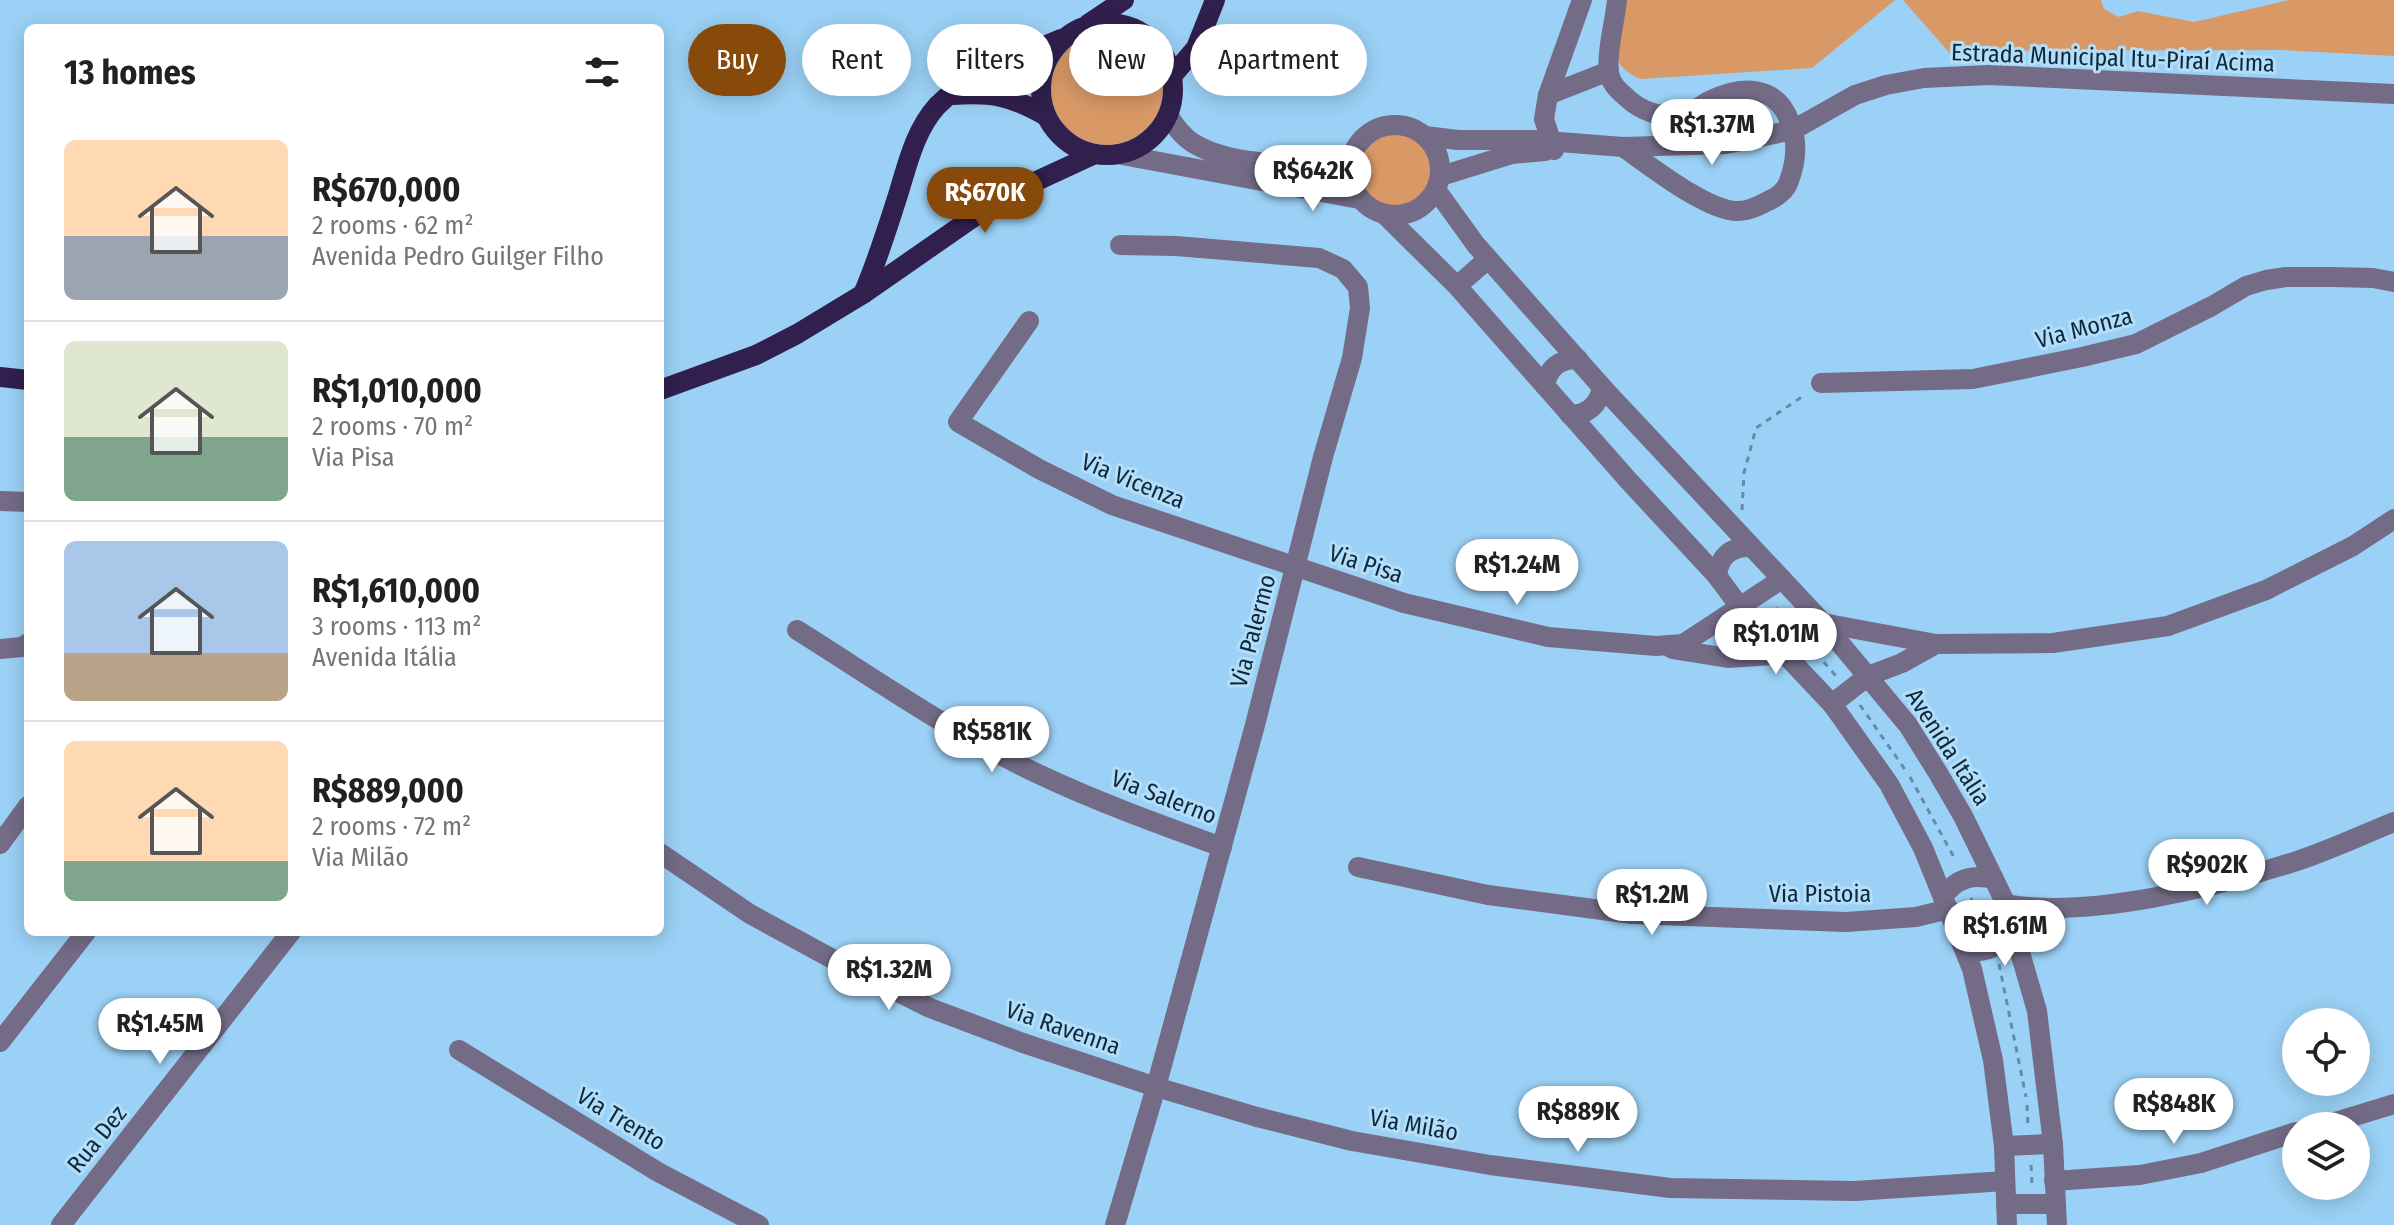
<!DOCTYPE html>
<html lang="en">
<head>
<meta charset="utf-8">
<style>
  :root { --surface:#fff; --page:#f6f6f6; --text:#202124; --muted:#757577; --line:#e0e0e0; --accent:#884a0a }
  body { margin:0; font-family:"Fira Sans Condensed",sans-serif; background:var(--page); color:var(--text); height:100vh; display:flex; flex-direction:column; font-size:30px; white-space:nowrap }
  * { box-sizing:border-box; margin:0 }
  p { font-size:26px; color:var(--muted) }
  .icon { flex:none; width:44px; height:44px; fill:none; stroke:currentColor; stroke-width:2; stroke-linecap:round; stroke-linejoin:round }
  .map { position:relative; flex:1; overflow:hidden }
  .details { position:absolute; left:24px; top:24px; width:640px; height:912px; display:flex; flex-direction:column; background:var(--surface); border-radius:12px; box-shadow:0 4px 20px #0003 }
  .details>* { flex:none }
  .guide { position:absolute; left:688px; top:24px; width:760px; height:72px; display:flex; gap:16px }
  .tools { position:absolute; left:2282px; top:1008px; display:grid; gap:16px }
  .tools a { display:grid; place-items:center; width:88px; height:88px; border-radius:50%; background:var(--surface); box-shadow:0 4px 20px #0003; font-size:40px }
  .price { position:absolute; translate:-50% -68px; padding:0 18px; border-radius:28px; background:#fff; color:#222; font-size:26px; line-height:52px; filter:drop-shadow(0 2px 4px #0008) }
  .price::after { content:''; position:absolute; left:50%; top:48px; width:24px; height:18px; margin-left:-12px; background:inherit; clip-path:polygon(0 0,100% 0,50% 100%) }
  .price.selected { background:var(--accent); color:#fff }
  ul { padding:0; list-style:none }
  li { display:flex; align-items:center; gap:24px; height:200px; padding:0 40px }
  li+li { border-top:2px solid var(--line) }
  li span { display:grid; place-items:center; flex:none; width:224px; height:160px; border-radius:12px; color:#555 }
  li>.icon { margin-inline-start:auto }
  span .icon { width:96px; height:96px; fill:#fffc; stroke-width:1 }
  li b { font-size:34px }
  h2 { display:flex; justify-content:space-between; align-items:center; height:96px; padding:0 40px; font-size:34px }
  .pill { padding:0 28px; border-radius:36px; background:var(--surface); box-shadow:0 4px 20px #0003; font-size:28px; line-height:72px }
  .pill.selected { background:var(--accent); color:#fff }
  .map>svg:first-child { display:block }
  .green { fill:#d89966 }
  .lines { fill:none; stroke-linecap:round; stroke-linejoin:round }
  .path { stroke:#618caa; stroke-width:3; stroke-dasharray:6 6; stroke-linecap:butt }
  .minor { stroke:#746b87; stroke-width:20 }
  .major { stroke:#311f4d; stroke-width:20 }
  .labels { text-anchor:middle; stroke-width:6; stroke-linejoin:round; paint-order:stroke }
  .street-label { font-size:24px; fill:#0c293b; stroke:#b4ddf9 }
</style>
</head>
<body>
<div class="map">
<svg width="2394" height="1225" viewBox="0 0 2394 1225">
  <rect width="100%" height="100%" fill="#9bd1f6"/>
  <!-- green -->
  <g class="green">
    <path d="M1622,0H1895L1812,68L1641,79C1602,64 1617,34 1622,0Z"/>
    <path d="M1903,0H2101L2104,9L2119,17L2138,11L2194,22L2289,0H2394V56L2282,50L1962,51L1953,57Z"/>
    <circle cx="1107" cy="89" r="56"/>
    <circle cx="1395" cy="170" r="36"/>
  </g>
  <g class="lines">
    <!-- path -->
    <g class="path">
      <path d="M1742,510L1744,473L1756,428L1806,394"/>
      <path d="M1776,608L1837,677"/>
      <path d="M1860,705L1906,771"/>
      <path d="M1910,777L1956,861"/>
      <path d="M1971,898L1982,933"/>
      <path d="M1999,964L2026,1097"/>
      <path d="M2027,1105L2028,1125"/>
      <path d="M2031,1165L2032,1185"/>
    </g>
    <!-- minor -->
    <g class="minor">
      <path d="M1617,0C1615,21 1606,53 1609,73C1611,84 1618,90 1626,97C1640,111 1663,119 1682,115C1693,113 1700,106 1709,101C1741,85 1776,84 1790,122C1798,141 1796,162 1789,181C1786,191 1777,197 1768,201C1759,206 1749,211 1739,211C1709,213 1649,165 1623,147"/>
      <path d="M1548,95L1609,71"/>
      <path d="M1168,115C1175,126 1182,136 1193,143C1232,167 1308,168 1352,156"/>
      <circle cx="1395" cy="170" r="45"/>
      <path d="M1425,136L1458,140H1534L1623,147L1726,144L1793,130L1855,95L1886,85L1924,78L1989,75L2394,94"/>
      <path d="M1554,150L1544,119L1548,95L1582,0"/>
      <path d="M1117,154L1359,199"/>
      <path d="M1441,176L1512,154L1545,151"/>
      <path d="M1437,191L1476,245L1602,387L1823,623L1908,725L1938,773L1963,816L2006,904L2037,1011L2053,1144L2057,1225"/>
      <path d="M1385,215L1457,286L1628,480L1717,576L1740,607L1832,704L1889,784L1923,848L1972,969L1993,1060L2004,1146L2007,1225"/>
      <path d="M1457,286L1488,259"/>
      <path d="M1029,321L958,422L1039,469L1112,505L1404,603L1548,637L1656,646L1683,644L1782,579"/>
      <path d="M1821,383L1973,379L2082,357L2136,344L2212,306L2246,286L2266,280L2286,277H2333L2373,278L2394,282"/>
      <path d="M1545,386C1548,368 1559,359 1578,359"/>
      <path d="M1570,415C1588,415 1599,405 1602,387"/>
      <path d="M0,501L28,502"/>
      <path d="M1717,576C1719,557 1730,547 1749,547"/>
      <path d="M1823,623L1936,644"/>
      <path d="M797,630C875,679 951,732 1034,772C1095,801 1158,824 1222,847"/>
      <path d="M0,649L22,647L28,643"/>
      <path d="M1672,649L1728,658L1786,654"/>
      <path d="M1832,704L1868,676L1902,663L1936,644L2053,643L2168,626L2266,590L2353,546L2394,519"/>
      <path d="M0,844L28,806"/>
      <path d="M660,853L750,914L840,963L930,1008L1023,1043L1156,1087L1257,1117L1352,1141L1490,1165L1670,1188L1855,1191L2005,1181"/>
      <path d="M1358,867L1488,895L1632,914L1846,922L1916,917L1949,909"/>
      <path d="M1943,897C1956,878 1973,874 1994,879"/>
      <path d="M2006,904C2089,919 2216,887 2297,861C2330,850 2362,835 2394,822"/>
      <path d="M1966,952C1988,952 2002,947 2015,928"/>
      <path d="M0,1042L86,932"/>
      <path d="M459,1050L658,1172L759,1225"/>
      <path d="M2322,1126L2394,1104"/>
      <path d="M2004,1146L2053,1144"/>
      <path d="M2054,1181L2140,1175L2201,1163L2296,1132"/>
      <path d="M2006,1204H2055"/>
      <path d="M61,1225L291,932"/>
      <path d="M1115,1225L1156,1087L1255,725L1323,457L1352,358L1360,308L1358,287L1343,269L1319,258L1176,246L1120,245"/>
    </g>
    <!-- major -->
    <g class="major">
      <circle cx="1107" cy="89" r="66"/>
      <path d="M1088,24L1124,0"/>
      <path d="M1173,75L1196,48L1215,0"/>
      <path d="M953,95C992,92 1011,96 1046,116"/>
      <path d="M863,294C877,262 887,229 898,195C907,166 915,130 937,106C969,73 1019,57 1061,39"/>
      <path d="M0,377L28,380"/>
      <path d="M660,390L756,355L797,334L863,294L1004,196L1095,154"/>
    </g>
  </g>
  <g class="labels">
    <!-- street labels -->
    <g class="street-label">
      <text transform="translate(2113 58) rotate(2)" y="8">Estrada Municipal Itu-Piraí Acima</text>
      <text transform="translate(2084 328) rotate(-15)" y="8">Via Monza</text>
      <text transform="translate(1133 481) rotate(22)" y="8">Via Vicenza</text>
      <text transform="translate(1366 564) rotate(18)" y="8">Via Pisa</text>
      <text transform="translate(1253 631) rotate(-75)" y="8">Via Palermo</text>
      <text transform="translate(1948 747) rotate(57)" y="8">Avenida Itália</text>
      <text transform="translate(1164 797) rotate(21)" y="8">Via Salerno</text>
      <text x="1820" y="902">Via Pistoia</text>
      <text transform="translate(1063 1028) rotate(19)" y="8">Via Ravenna</text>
      <text transform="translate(621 1119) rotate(31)" y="8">Via Trento</text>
      <text transform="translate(1414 1125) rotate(10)" y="8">Via Milão</text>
      <text transform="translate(97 1139) rotate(-51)" y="8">Rua Dez</text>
    </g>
  </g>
</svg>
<div class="tools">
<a><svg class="icon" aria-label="locate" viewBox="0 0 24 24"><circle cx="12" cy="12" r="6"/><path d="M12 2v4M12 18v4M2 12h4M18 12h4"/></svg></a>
<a><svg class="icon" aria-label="layers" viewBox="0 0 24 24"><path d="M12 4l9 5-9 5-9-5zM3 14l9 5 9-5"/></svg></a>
</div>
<b class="price" style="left:1712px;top:167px">R$1.37M</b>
<b class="price" style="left:1313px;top:213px">R$642K</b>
<b class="price selected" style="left:985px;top:235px">R$670K</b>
<b class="price" style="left:1517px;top:607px">R$1.24M</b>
<b class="price" style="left:1776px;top:676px">R$1.01M</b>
<b class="price" style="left:992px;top:774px">R$581K</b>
<b class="price" style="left:2207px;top:907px">R$902K</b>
<b class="price" style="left:1652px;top:937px">R$1.2M</b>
<b class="price" style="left:2005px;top:968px">R$1.61M</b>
<b class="price" style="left:889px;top:1012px">R$1.32M</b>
<b class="price" style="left:160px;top:1066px">R$1.45M</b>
<b class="price" style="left:2174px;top:1146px">R$848K</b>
<b class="price" style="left:1578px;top:1154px">R$889K</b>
<div class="guide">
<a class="pill selected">Buy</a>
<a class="pill">Rent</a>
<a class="pill">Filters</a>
<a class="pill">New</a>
<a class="pill">Apartment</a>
</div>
<section class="details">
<h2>13 homes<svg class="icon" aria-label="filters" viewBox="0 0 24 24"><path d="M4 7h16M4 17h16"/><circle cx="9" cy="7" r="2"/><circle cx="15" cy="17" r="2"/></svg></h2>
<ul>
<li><span style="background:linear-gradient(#ffd9b3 60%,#9aa5b1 0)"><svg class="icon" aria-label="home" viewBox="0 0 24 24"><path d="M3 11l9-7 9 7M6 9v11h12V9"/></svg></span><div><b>R$670,000</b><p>2 rooms · 62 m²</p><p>Avenida Pedro Guilger Filho</p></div></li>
<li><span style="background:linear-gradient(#dfe7d0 60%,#7fa58c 0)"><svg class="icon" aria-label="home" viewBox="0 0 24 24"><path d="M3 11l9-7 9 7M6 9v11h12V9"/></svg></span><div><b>R$1,010,000</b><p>2 rooms · 70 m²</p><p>Via Pisa</p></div></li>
<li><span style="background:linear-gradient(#a9c7e8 70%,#b9a48a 0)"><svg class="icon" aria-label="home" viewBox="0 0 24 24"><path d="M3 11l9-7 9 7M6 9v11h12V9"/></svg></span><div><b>R$1,610,000</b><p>3 rooms · 113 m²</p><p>Avenida Itália</p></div></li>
<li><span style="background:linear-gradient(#ffd9b3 75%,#7fa58c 0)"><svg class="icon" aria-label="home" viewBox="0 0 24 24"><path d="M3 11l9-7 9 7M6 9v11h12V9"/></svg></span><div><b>R$889,000</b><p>2 rooms · 72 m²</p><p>Via Milão</p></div></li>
</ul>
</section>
</div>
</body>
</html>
